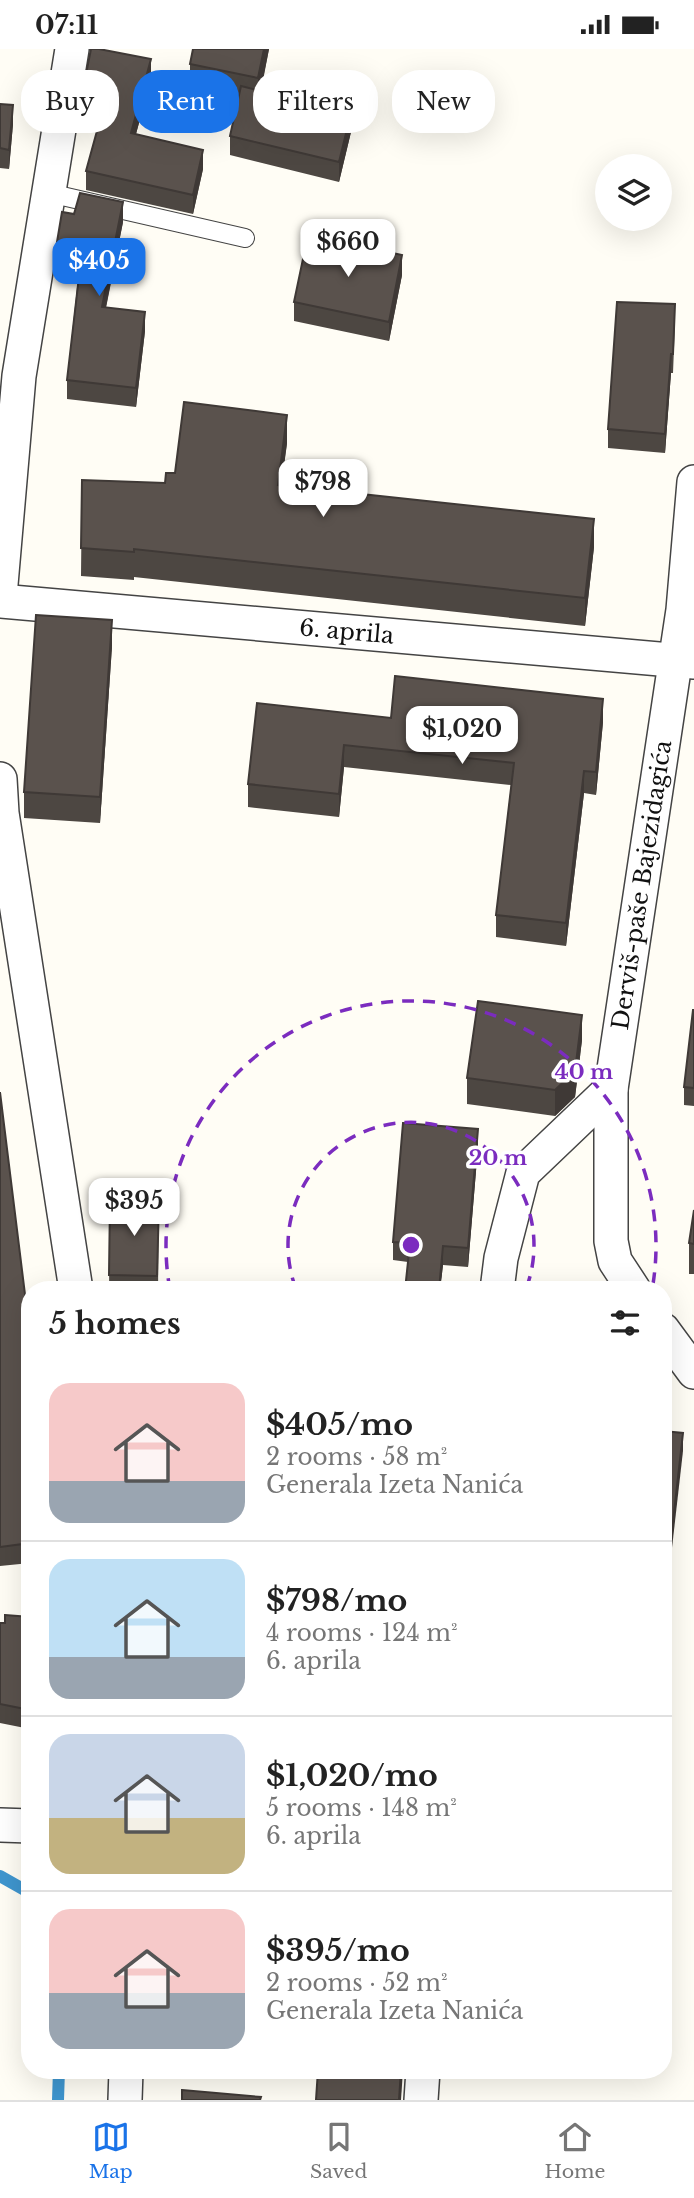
<!DOCTYPE html>
<html lang="en">
<head>
<meta charset="utf-8">
<style>
  :root { --surface:#fff; --page:#f6f6f6; --text:#222; --muted:#767676; --line:#e0e0e0; --accent:#1a73e8 }
  body { margin:0; font-family:"Libre Baskerville",serif; background:var(--page); color:var(--text); height:100vh; display:flex; flex-direction:column; font-size:26px; white-space:nowrap }
  * { box-sizing:border-box; margin:0 }
  p { font-size:23px; color:var(--muted) }
  .icon { flex:none; width:38px; height:38px; fill:none; stroke:currentColor; stroke-width:2; stroke-linecap:round; stroke-linejoin:round }
  .map { position:relative; flex:1; overflow:hidden }
  .sheet { position:absolute; left:21px; top:1232px; width:651px; height:798px; display:flex; flex-direction:column; background:var(--surface); border-radius:28px; box-shadow:0 7px 28px #0002 }
  .sheet>* { flex:none }
  .banner { position:absolute; left:21px; top:21px; width:653px; height:63px; display:flex; gap:14px }
  .fabs { position:absolute; left:595px; top:105px; display:grid; gap:14px }
  .fabs a { display:grid; place-items:center; width:77px; height:77px; border-radius:50%; background:var(--surface); box-shadow:0 7px 28px #0002; font-size:35px }
  .price { position:absolute; translate:-50% -60px; padding:0 16px; border-radius:14px; background:#fff; color:#222; font-size:23px; line-height:46px; filter:drop-shadow(0 2px 4px #0008) }
  .price::after { content:''; position:absolute; left:50%; top:42px; width:21px; height:16px; margin-left:-10px; background:inherit; clip-path:polygon(0 0,100% 0,50% 100%) }
  .price.current { background:var(--accent); color:#fff }
  ul { padding:0; list-style:none }
  li { display:flex; align-items:center; gap:21px; height:175px; padding:0 28px }
  li+li { border-top:2px solid var(--line) }
  li span { display:grid; place-items:center; flex:none; width:196px; height:140px; border-radius:21px; color:#555 }
  li>.icon { margin-inline-start:auto }
  span .icon { width:84px; height:84px; fill:#fffc; stroke-width:1 }
  li b { font-size:30px }
  h2 { display:flex; justify-content:space-between; align-items:center; height:84px; padding:0 28px; font-size:30px }
  .chip { padding:0 24px; border-radius:28px; background:var(--surface); box-shadow:0 7px 28px #0002; font-size:24px; line-height:63px }
  .chip.current { background:var(--accent); color:#fff }
  .status { display:flex; justify-content:space-between; align-items:center; height:49px; padding:0 35px; background:var(--surface); direction:ltr }
  .status svg { height:19px; fill:currentColor }
  .dock { display:flex; justify-content:space-around; align-items:center; height:98px; border-top:2px solid var(--line); background:var(--surface); font-size:19px; color:var(--muted) }
  .dock a { display:grid; justify-items:center; gap:4px }
  .dock .current { color:var(--accent) }
  .map>svg:first-child { display:block }
  .lines { fill:none; stroke-linecap:round; stroke-linejoin:round }
  .stream { stroke:#3f96cf; stroke-width:12 }
  .service-casing { stroke:#444; stroke-width:20 }
  .minor-casing { stroke:#444; stroke-width:36 }
  .service { stroke:#fff; stroke-width:18 }
  .minor { stroke:#fff; stroke-width:33 }
  .wall { fill:#4d4742 }
  .shaded-wall { fill:#3f3936 }
  .building { fill:#5a524d; stroke:#3f3936; stroke-width:2 }
  .ring { fill:none; stroke:#7b2cbf; stroke-width:3.5; stroke-dasharray:12 9 }
  .labels { text-anchor:middle; stroke-width:7; stroke-linejoin:round; paint-order:stroke }
  .street-label { font-size:23px; fill:#111; stroke:#fff }
  .centre { fill:#7b2cbf; stroke:#fff; stroke-width:3.5 }
  .ring-label { font-size:21px; text-anchor:middle; font-weight:bold; fill:#7b2cbf; stroke:#fff; stroke-width:7; stroke-linejoin:round; paint-order:stroke }
</style>
</head>
<body>
<div class="status"><b>07:11</b><svg viewBox="0 0 49 12"><path d="M0 12V9h3v3zM5 12V6h3v6zM10 12V3h3v9zM15 12V0h3v12zM26 1h20v11H26zM47 4h2v5h-2z"/></svg></div>
<div class="map">
<svg width="694" height="2051" viewBox="0 0 694 2051">
  <rect width="100%" height="100%" fill="#fffdf5"/>
  <g class="lines">
    <!-- stream -->
    <g class="stream">
      <path d="M0,1827L30,1844"/>
      <path d="M58,2051L59,2021"/>
    </g>
    <defs>
      <path id="service" d="M49,144L245,189"/>
      <g id="minor">
        <path d="M0,547L19,327L72,0"/>
        <path id="s1" d="M0,552L694,613"/>
        <path d="M0,730L2,764L76,1241"/>
        <path d="M611,1040V1192L615,1212L634,1241"/>
        <path id="s2" d="M497,1241L501,1209L523,1124L611,1040L683,561L694,433"/>
        <path d="M663,1281L694,1323"/>
        <path d="M0,1776L30,1777"/>
        <path d="M125,2051L126,2021"/>
        <path d="M421,2051L423,2021"/>
      </g>
    </defs>
    <!-- service casing -->
    <use href="#service" class="service-casing"/>
    <!-- minor casing -->
    <use href="#minor" class="minor-casing"/>
    <!-- service -->
    <use href="#service" class="service"/>
    <!-- minor -->
    <use href="#minor" class="minor"/>
  </g>
  <!-- wall -->
  <g class="wall">
    <path d="M193,0H269L261,42L351,83L339,133L230,106V87L238,50L190,40V15Z"/>
    <path d="M151,30L136,85L203,120L193,165L86,141V122L98,78L80,74V55Z"/>
    <path d="M0,55L13,75L9,120L0,119Z"/>
    <path d="M123,173L106,259L145,282L136,358L67,350V331L78,229L55,224V205Z"/>
    <path d="M402,226L389,292L294,272V253Z"/>
    <path d="M675,274L673,324H671L665,404L608,399V380Z"/>
    <path d="M287,394L281,436L594,498L585,577L134,528V531L81,527L82,431L165,434L175,424Z"/>
    <path d="M112,597L100,774L24,769V743Z"/>
    <path d="M391,669L603,673L596,746L584,744L566,897L496,888V866L511,736L344,718L339,768L248,758V735Z"/>
    <path d="M694,961V1057L684,1056V1038Z"/>
    <path d="M582,991L575,1048L555,1067L467,1055V1029Z"/>
    <path d="M0,1043L30,1286V1514L0,1517Z"/>
    <path d="M478,1098L468,1218L443,1216L440,1241H405L408,1213L393,1211V1193Z"/>
    <path d="M110,1151L159,1152L158,1241H109Z"/>
    <path d="M694,1161V1225H689V1194Z"/>
    <path d="M30,1568V1680L0,1674V1574H5Z"/>
  </g>
  <!-- shaded-wall -->
  <g class="shaded-wall">
    <path d="M264,0H269L258,54V29Z"/>
    <path d="M151,10V30L131,103V84Z"/>
    <path d="M13,56V75L9,120V101Z"/>
    <path d="M351,64V83L339,133V113Z"/>
    <path d="M203,101V120L193,165V146Z"/>
    <path d="M123,153V173L102,277V258Z"/>
    <path d="M402,206V226L389,292V273Z"/>
    <path d="M145,263V282L136,358V339Z"/>
    <path d="M671,305V324L665,404V385Z"/>
    <path d="M287,366V394L278,464V436Z"/>
    <path d="M594,470V498L585,577V549Z"/>
    <path d="M112,571V597L100,774V748Z"/>
    <path d="M603,650V673L596,746V723Z"/>
    <path d="M344,696V718L339,768V745Z"/>
    <path d="M584,722V744L566,897V874Z"/>
    <path d="M582,966V991L575,1048L555,1067V1041Z"/>
    <path d="M478,1080V1098L468,1218V1199Z"/>
    <path d="M443,1197V1216L440,1241H439Z"/>
    <path d="M683,1384V1402L663,1578V1561Z"/>
    <path d="M401,2021H403L401,2051H399Z"/>
  </g>
  <!-- building -->
  <g class="building">
    <path d="M91,0H99L151,10L131,84L203,101L193,146L86,122L103,60L80,55Z"/>
    <path d="M193,0H264L258,29L190,15Z"/>
    <path d="M241,37L351,64L339,113L230,87Z"/>
    <path d="M0,55L13,56L9,101L0,99Z"/>
    <path d="M80,144L123,153L102,258L145,263L136,339L67,331L81,210L55,205L62,163L74,165Z"/>
    <path d="M308,186L402,206L389,273L294,253Z"/>
    <path d="M617,253L675,255L673,305H671L665,385L608,380Z"/>
    <path d="M184,353L287,366L278,436L594,470L585,549L134,500V503L81,499L82,431L165,434L166,424H175Z"/>
    <path d="M36,566L112,571L100,748L24,743Z"/>
    <path d="M395,627L603,650L596,723L584,722L566,874L496,866L514,714L344,696L339,745L248,735L257,654L391,669Z"/>
    <path d="M478,952L582,966L575,1022L555,1041L467,1029Z"/>
    <path d="M693,961H694V1039L684,1038Z"/>
    <path d="M0,1043L30,1286V1494L0,1498Z"/>
    <path d="M403,1074L478,1080L468,1199L443,1197L439,1241H405L410,1194L393,1193Z"/>
    <path d="M110,1151L159,1152L157,1227L109,1226Z"/>
    <path d="M694,1161V1195L689,1194Z"/>
    <path d="M663,1382L683,1384L663,1561Z"/>
    <path d="M5,1566L30,1568V1661L0,1655V1574H5Z"/>
    <path d="M318,2021H401L399,2051H316Z"/>
    <path d="M182,2041L261,2048L260,2051H182Z"/>
  </g>
  <!-- distance rings -->
  <g class="ring">
    <path d="M296 1240A123 123 0 1 1 526 1240"/>
    <path d="M170 1241A245 245 0 1 1 652 1241"/>
  </g>
  <g class="labels">
    <!-- street labels -->
    <g class="street-label">
      <text dy="8" stroke="none"><textPath href="#s1" startOffset="348">6. aprila</textPath></text>
      <text dy="8" stroke="none"><textPath href="#s2" startOffset="448">Derviš-paše Bajezidagića</textPath></text>
    </g>
  </g>
  <circle cx="411" cy="1196" r="10" class="centre"/>
  <g class="ring-label">
    <text x="584" y="1030">40 m</text>
    <text x="498" y="1116">20 m</text>
  </g>
</svg>
<div class="fabs">
<a><svg class="icon" aria-label="layers" viewBox="0 0 24 24"><path d="M12 4l9 5-9 5-9-5zM3 14l9 5 9-5"/></svg></a>
</div>
<b class="price" style="left:348px;top:230px">$660</b>
<b class="price current" style="left:99px;top:249px">$405</b>
<b class="price" style="left:323px;top:470px">$798</b>
<b class="price" style="left:462px;top:717px">$1,020</b>
<b class="price" style="left:134px;top:1189px">$395</b>
<div class="banner">
<a class="chip">Buy</a>
<a class="chip current">Rent</a>
<a class="chip">Filters</a>
<a class="chip">New</a>
</div>
<section class="sheet">
<h2>5 homes<svg class="icon" aria-label="filters" viewBox="0 0 24 24"><path d="M4 7h16M4 17h16"/><circle cx="9" cy="7" r="2"/><circle cx="15" cy="17" r="2"/></svg></h2>
<ul>
<li><span style="background:linear-gradient(#f6c9c9 70%,#9aa5b1 0)"><svg class="icon" aria-label="home" viewBox="0 0 24 24"><path d="M3 11l9-7 9 7M6 9v11h12V9"/></svg></span><div><b>$405/mo</b><p>2 rooms · 58 m²</p><p>Generala Izeta Nanića</p></div></li>
<li><span style="background:linear-gradient(#bfe0f5 70%,#9aa5b1 0)"><svg class="icon" aria-label="home" viewBox="0 0 24 24"><path d="M3 11l9-7 9 7M6 9v11h12V9"/></svg></span><div><b>$798/mo</b><p>4 rooms · 124 m²</p><p>6. aprila</p></div></li>
<li><span style="background:linear-gradient(#c9d6e8 60%,#c2b280 0)"><svg class="icon" aria-label="home" viewBox="0 0 24 24"><path d="M3 11l9-7 9 7M6 9v11h12V9"/></svg></span><div><b>$1,020/mo</b><p>5 rooms · 148 m²</p><p>6. aprila</p></div></li>
<li><span style="background:linear-gradient(#f6c9c9 60%,#9aa5b1 0)"><svg class="icon" aria-label="home" viewBox="0 0 24 24"><path d="M3 11l9-7 9 7M6 9v11h12V9"/></svg></span><div><b>$395/mo</b><p>2 rooms · 52 m²</p><p>Generala Izeta Nanića</p></div></li>
</ul>
</section>
</div>
<nav class="dock">
<a class="current"><svg class="icon" aria-label="map" viewBox="0 0 24 24"><path d="M3 6l6-2 6 2 6-2v14l-6 2-6-2-6 2zM9 4v14M15 6v14"/></svg>Map</a>
<a><svg class="icon" aria-label="saved" viewBox="0 0 24 24"><path d="M7 4h10v16l-5-4-5 4z"/></svg>Saved</a>
<a><svg class="icon" aria-label="home" viewBox="0 0 24 24"><path d="M3 11l9-7 9 7M6 9v11h12V9"/></svg>Home</a>
</nav>
</body>
</html>
